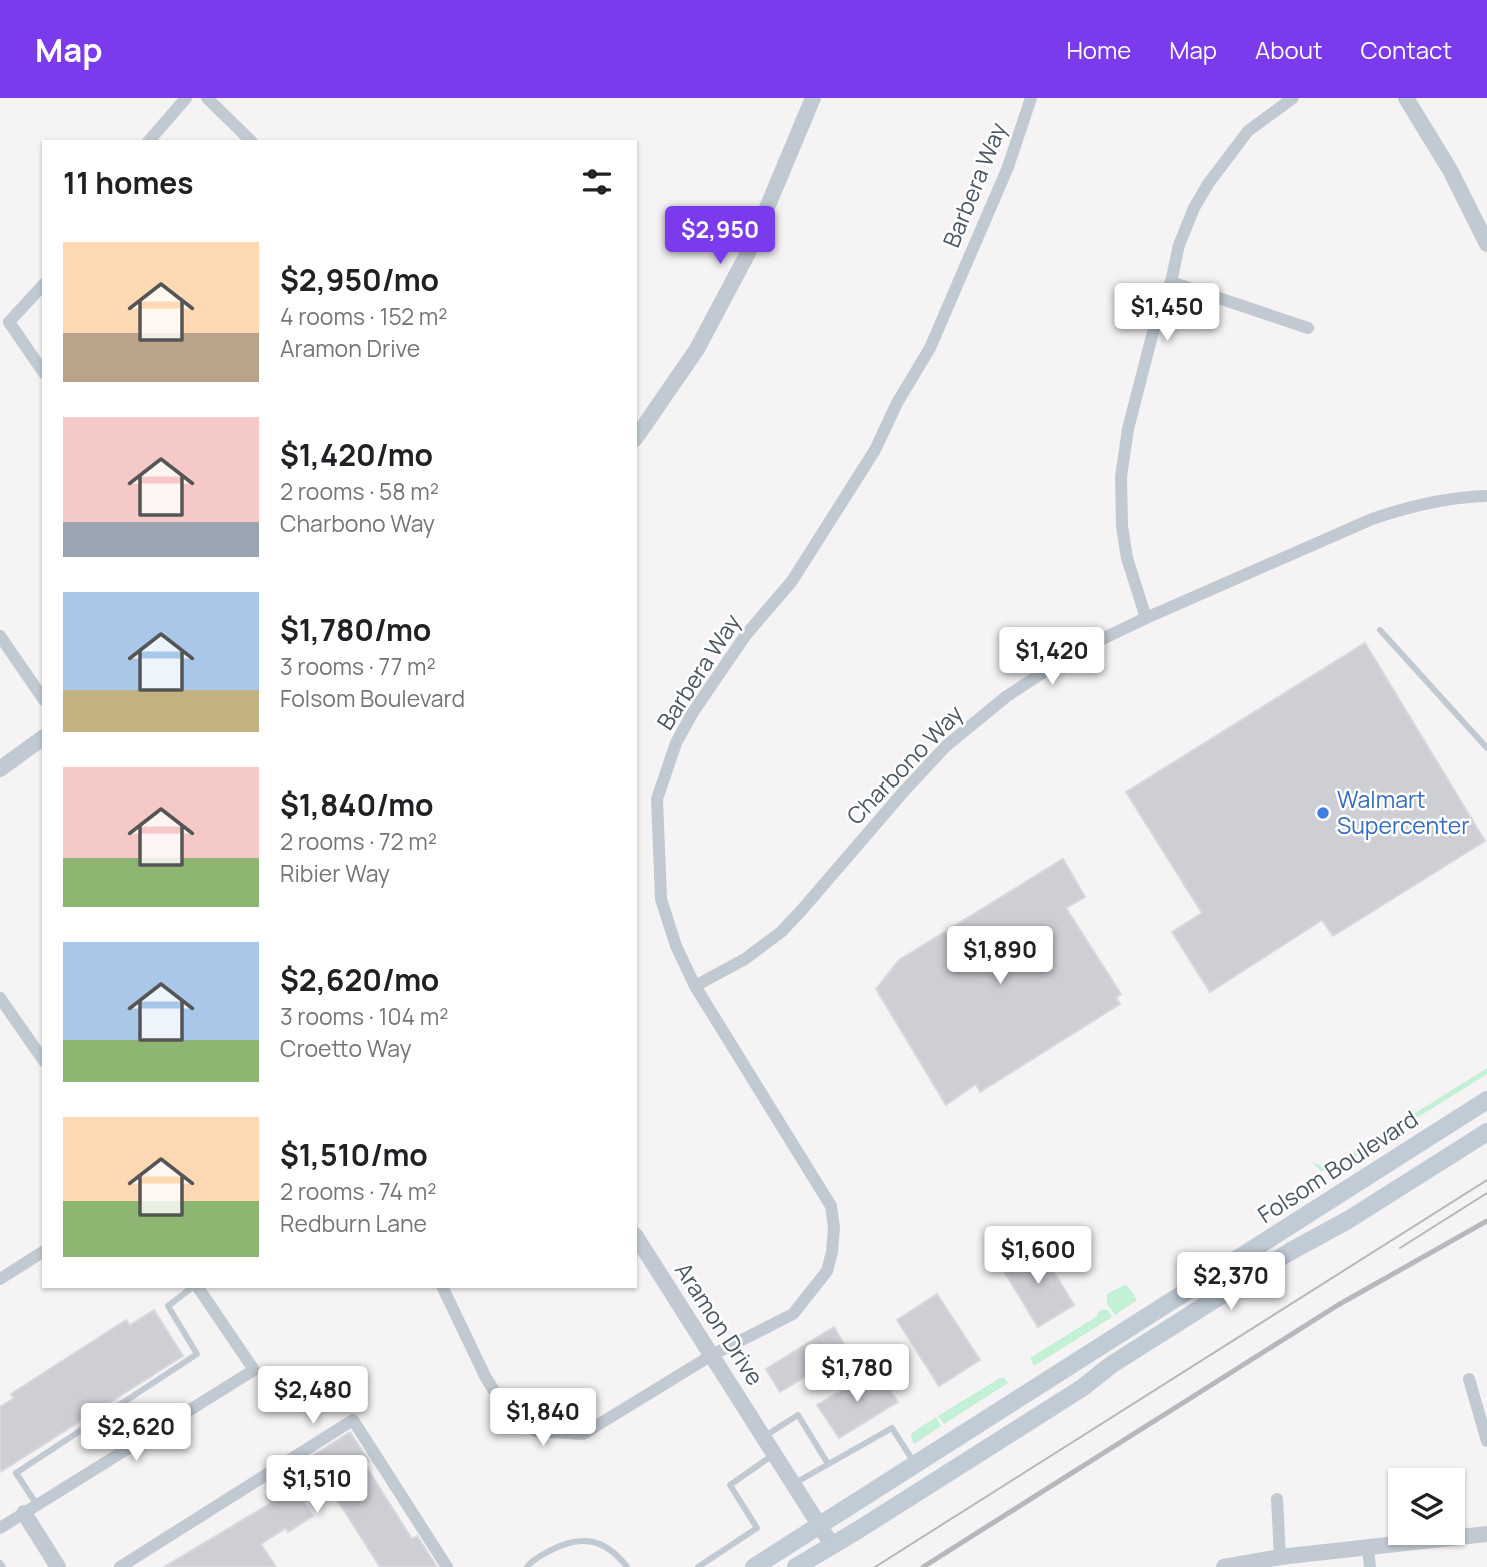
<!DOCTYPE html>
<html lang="en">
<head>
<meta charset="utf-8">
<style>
  :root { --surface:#fff; --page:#f6f6f6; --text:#202124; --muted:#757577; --accent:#7c3aed }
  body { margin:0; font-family:Manrope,sans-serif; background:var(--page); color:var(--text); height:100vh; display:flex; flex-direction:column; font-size:26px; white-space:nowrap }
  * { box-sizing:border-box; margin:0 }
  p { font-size:23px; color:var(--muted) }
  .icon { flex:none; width:38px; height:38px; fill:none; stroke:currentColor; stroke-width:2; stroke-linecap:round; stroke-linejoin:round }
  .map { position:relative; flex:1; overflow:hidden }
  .drawer { position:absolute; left:42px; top:42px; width:595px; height:1148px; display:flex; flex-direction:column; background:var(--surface); border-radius:0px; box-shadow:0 2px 5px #0004 }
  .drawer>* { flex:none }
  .tools { position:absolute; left:1388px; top:1370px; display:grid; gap:14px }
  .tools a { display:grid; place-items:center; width:77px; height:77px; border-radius:0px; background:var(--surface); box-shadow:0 2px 5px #0004; font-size:35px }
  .price { position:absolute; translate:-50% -60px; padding:0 16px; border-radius:7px; background:#fff; color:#222; font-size:23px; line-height:46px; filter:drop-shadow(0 2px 4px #0008) }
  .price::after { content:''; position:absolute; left:50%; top:42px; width:21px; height:16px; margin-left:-10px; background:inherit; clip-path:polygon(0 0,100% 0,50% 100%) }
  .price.active { background:var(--accent); color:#fff }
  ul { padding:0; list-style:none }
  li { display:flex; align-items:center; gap:21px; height:175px; padding:0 21px }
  li span { display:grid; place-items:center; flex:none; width:196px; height:140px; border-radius:0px; color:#555 }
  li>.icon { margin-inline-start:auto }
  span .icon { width:84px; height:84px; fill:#fffc; stroke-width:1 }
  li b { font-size:30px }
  h2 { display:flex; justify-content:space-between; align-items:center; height:84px; padding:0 21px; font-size:30px }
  header { display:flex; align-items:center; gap:42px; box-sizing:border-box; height:98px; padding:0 35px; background:var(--accent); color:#fff }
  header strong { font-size:33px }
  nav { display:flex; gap:38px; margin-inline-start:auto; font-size:24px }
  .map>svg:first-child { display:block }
  .green { fill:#c3f1d5 }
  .building { fill:#cdcfd5; stroke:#d7d9de; stroke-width:2 }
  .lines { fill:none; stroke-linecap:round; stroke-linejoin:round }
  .service { stroke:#c1cad2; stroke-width:6 }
  .minor { stroke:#c1cad2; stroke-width:12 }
  .tertiary { stroke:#c1cad2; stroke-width:16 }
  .secondary { stroke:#c1cbd6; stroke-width:18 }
  .tram { stroke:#b5b8bd; stroke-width:2 }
  .rail { stroke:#b5b8bd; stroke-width:5 }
  .shop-dot { fill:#3f7fe0; stroke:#fff; stroke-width:2.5 }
  .labels { text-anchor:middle; stroke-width:5; stroke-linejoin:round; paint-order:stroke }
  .street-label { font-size:23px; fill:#4a5661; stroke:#fff }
  .shop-label { font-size:23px; fill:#366cbe; stroke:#fff; text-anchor:start }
</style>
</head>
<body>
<header>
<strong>Map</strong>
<nav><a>Home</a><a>Map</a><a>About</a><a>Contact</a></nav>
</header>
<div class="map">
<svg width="1487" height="1469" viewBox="0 0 1487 1469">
  <rect width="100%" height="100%" fill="#f5f3f3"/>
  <!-- green -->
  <g class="green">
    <path d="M1487,970V976L1332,1073H1321L1312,1064L1325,1069L1331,1068Z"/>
    <path d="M1124,1187L1128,1188L1137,1202L1115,1217L1107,1206V1196Z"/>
    <path d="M1100,1212H1108L1112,1219L1034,1268L1030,1260L1096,1219Z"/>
    <path d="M1000,1280H1004L1008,1285L944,1326L938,1318Z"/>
    <path d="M936,1319L941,1328L914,1346L911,1339L912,1335Z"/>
  </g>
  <!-- building -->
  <g class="building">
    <path d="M1365,545L1485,743L1333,838L1322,822L1210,894L1172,834L1202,815L1126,694Z"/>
    <path d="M1063,761L1085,799L1066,810L1121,896L1116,900L1120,906L980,994L976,986L946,1007L876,891L899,862Z"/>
    <path d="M1038,1148L1074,1207L1038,1229L1002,1170Z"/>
    <path d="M937,1196L980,1262L939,1288L897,1222Z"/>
    <path d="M154,1212L183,1258L0,1374V1309L14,1300L11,1296L126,1222L130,1227Z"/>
    <path d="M834,1229L848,1253L780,1294L766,1271Z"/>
    <path d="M876,1272L898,1304L839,1340L817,1307Z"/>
    <path d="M350,1334L369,1363L365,1366L384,1397L412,1441L417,1438L437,1469H380L329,1389L304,1404L313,1418L288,1434L286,1430L261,1446L276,1469H164L271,1405L266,1398L297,1379L292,1371Z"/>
  </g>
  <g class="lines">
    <!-- service -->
    <g class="service">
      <path d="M1380,532L1487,650"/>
      <path d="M765,1338L798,1317L828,1366"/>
      <path d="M795,1385L892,1330L915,1366"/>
      <path d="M37,1407L16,1375L197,1256L168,1208L194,1188"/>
      <path d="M0,1465L3,1469"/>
      <path d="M527,1469C533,1461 541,1458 549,1453C581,1436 605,1440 627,1469"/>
      <path d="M698,1469L757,1430L730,1387L773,1357"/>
    </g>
    <!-- minor -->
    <g class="minor">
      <path d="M207,0L252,44"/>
      <path d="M148,44L186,0"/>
      <path d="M1171,184L1308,230"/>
      <path d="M44,186L9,224L44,275"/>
      <path d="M1146,520L1127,460L1122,428L1121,379L1128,331L1155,226L1171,184L1179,147L1194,110L1208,86L1248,33L1293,0"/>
      <path d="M0,538L44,602"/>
      <path d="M695,888L745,861L781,834L800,814L905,692L946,648L1007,598L1073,555L1146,520L1372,421C1410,408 1447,399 1487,398"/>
      <path d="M0,900L44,963"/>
      <path d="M0,1181L44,1153"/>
      <path d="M442,1188L486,1280L500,1302L536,1333L583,1336L712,1257L793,1216L827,1173L832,1154L834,1130L831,1108L695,888L676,848L661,801L657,701L676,645L693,614L745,538L792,483L875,352L897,305L930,250L1008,69L1031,0"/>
      <path d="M1469,1281L1487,1343"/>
      <path d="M1277,1401L1280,1459"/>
      <path d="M0,1430L254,1272L197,1188"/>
      <path d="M1368,1450L1370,1469"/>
      <path d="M120,1469L353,1322L447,1469"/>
    </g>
    <!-- tertiary -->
    <g class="tertiary">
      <path d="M1406,0L1450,72L1487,146"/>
      <path d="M635,341L697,251L748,155L813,0"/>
      <path d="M0,671L44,639"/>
      <path d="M635,1137L832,1447"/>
      <path d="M24,1415L58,1469"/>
      <path d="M1224,1469L1280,1459L1487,1436"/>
    </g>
    <!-- secondary -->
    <g class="secondary">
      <path d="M754,1469L1487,1002"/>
      <path d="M796,1469L858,1432L1082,1290L1111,1267L1291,1153L1348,1122L1487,1034"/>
    </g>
    <!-- tram -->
    <g class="tram">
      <path d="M1400,1150L1487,1095"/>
      <path d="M875,1469L1487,1082"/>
    </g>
    <!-- rail -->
    <path class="rail" d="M923,1469L1338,1207L1487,1123"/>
  </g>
  <!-- markers -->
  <circle class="shop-dot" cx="1323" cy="715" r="7"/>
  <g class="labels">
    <!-- street labels -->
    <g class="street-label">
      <text transform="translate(975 87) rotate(-68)" y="8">Barbera Way</text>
      <text transform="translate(699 574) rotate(-57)" y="8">Barbera Way</text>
      <text transform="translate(905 667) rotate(-46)" y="8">Charbono Way</text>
      <text transform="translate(1338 1069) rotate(-33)" y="8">Folsom Boulevard</text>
      <text transform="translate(719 1226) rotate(57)" y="8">Aramon Drive</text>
    </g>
    <!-- shop labels -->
    <g class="shop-label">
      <text x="1337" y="710">Walmart<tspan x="1337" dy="26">Supercenter</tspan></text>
    </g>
  </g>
</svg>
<div class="tools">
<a><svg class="icon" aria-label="layers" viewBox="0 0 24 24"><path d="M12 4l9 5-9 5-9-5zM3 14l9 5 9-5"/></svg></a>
</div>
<b class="price active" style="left:720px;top:168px">$2,950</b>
<b class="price" style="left:1167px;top:245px">$1,450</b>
<b class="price" style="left:1052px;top:589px">$1,420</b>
<b class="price" style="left:1000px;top:888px">$1,890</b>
<b class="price" style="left:1038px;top:1188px">$1,600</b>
<b class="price" style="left:1231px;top:1214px">$2,370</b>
<b class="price" style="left:857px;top:1306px">$1,780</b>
<b class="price" style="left:313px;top:1328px">$2,480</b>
<b class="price" style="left:543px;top:1350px">$1,840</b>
<b class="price" style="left:136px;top:1365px">$2,620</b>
<b class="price" style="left:317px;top:1417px">$1,510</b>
<section class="drawer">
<h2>11 homes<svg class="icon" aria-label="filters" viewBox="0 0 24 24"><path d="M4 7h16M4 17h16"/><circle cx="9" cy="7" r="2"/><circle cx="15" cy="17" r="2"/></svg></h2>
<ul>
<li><span style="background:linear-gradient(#ffd9b3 65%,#b9a48a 0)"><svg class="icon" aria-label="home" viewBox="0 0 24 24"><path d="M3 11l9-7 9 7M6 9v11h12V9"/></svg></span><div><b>$2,950/mo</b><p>4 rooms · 152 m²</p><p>Aramon Drive</p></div></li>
<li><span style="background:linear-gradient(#f6c9c9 75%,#9aa5b1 0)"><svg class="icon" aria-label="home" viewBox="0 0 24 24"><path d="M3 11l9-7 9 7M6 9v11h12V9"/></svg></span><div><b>$1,420/mo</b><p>2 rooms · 58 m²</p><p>Charbono Way</p></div></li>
<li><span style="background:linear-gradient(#a9c7e8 70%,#c2b280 0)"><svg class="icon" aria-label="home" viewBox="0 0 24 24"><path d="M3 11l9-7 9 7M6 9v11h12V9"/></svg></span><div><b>$1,780/mo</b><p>3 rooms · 77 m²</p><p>Folsom Boulevard</p></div></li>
<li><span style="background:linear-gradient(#f6c9c9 65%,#8fb573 0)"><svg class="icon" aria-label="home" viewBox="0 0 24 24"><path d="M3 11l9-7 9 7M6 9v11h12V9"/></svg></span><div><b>$1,840/mo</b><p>2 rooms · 72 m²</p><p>Ribier Way</p></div></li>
<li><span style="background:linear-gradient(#a9c7e8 70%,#8fb573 0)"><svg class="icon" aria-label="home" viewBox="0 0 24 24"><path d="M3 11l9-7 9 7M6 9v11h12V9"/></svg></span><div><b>$2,620/mo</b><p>3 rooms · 104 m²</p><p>Croetto Way</p></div></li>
<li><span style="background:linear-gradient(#ffd9b3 60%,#8fb573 0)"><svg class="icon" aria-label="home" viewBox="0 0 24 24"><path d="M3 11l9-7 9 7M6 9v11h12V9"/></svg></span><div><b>$1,510/mo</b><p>2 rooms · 74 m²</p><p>Redburn Lane</p></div></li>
</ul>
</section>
</div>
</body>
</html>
